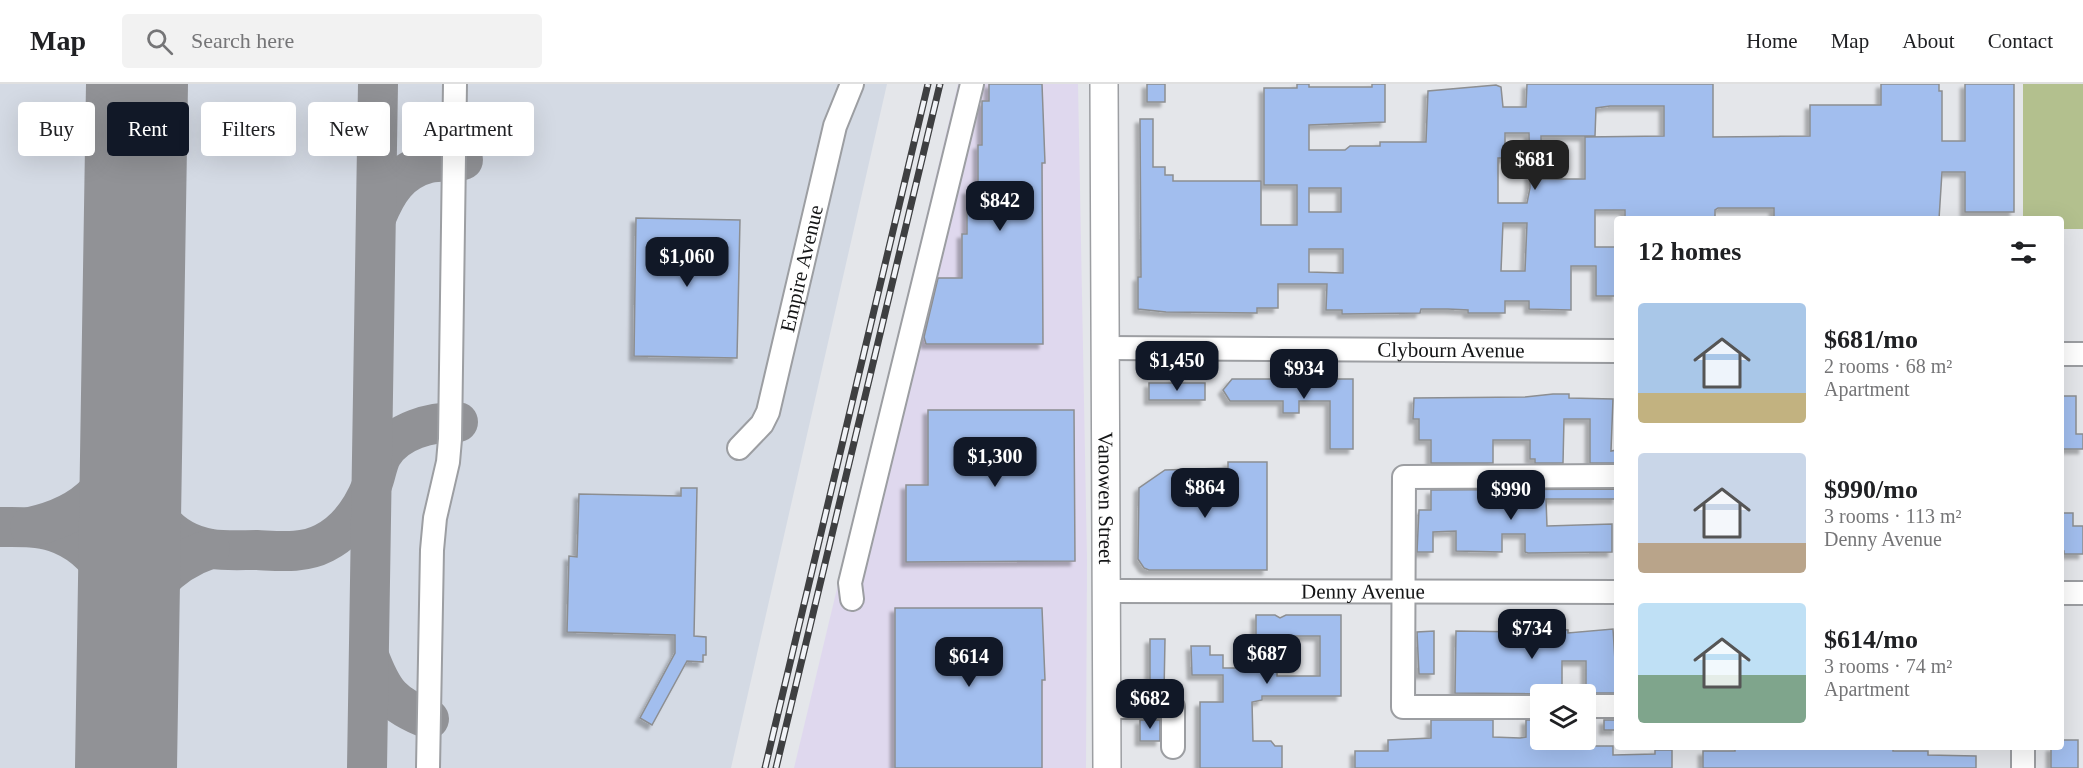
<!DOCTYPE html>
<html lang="en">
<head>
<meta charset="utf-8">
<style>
  :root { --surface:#fff; --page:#f2f2f2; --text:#202124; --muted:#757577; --line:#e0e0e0; --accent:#111827 }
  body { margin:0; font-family:Georgia,serif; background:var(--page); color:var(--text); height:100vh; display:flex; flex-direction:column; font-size:22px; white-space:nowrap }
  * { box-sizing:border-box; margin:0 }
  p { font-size:20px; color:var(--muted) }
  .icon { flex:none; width:33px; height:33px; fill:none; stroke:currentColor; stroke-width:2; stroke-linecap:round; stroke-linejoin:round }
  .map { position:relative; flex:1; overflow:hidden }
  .drawer { position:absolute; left:1614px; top:132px; width:450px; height:534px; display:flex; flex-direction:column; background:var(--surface); border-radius:6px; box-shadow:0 6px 24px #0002 }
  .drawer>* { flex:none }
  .guide { position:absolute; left:18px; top:18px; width:570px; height:54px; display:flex; gap:12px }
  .tools { position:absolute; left:1530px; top:600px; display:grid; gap:12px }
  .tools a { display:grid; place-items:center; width:66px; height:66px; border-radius:6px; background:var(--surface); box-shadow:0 6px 24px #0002; font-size:30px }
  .price { position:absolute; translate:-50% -51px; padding:0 14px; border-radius:12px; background:var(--accent); color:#fff; font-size:20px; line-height:39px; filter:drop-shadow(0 2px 3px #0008) }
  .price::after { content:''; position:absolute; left:50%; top:36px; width:18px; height:14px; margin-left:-9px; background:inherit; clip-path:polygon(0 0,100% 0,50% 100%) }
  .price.on { background:#222; color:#fff }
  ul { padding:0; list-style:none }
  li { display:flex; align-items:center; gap:18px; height:150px; padding:0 24px }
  li span { display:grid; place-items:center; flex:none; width:168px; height:120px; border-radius:6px; color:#555 }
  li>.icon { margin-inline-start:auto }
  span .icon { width:72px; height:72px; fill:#fffc; stroke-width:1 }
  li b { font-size:26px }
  h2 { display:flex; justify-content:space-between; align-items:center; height:72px; padding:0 24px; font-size:26px }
  .chip { padding:0 21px; border-radius:6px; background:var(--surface); box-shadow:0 6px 24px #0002; font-size:21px; line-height:54px }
  .chip.on { background:var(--accent); color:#fff }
  header { display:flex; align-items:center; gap:36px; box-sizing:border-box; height:84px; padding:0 30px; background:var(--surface); border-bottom:2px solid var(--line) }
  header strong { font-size:28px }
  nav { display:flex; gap:33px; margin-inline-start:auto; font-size:21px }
  .search { width:420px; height:54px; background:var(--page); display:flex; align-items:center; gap:15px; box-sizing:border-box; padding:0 21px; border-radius:6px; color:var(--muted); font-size:22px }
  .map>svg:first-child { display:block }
  .industrial { fill:#dfd8ee }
  .built { fill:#d4dae4 }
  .green { fill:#b3c08e }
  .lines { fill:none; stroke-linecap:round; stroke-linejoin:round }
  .taxiway { stroke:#919296; stroke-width:40 }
  .runway { stroke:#919296; stroke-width:102 }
  .building { fill:#a2beee; stroke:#8c8e91; stroke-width:1.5; fill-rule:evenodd; filter:url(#shadow) }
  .minor-casing { stroke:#9c9ea2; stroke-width:26 }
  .major-casing { stroke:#9c9ea2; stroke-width:30 }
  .minor { stroke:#fff; stroke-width:22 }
  .major { stroke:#fff; stroke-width:27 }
  .rail-casing { stroke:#3e3f41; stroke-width:7 }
  .rail { stroke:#f1f3f7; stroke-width:4.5; stroke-dasharray:14; stroke-linecap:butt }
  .labels { text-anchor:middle; stroke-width:4.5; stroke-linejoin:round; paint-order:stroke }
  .street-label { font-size:21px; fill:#141516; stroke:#f1f3f7 }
</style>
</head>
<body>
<header>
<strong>Map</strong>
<div class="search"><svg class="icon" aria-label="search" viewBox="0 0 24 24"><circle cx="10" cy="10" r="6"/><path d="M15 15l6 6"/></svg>Search here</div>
<nav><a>Home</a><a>Map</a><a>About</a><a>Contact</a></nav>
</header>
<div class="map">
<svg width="2083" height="684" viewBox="0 0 2083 684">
  <defs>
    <filter id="shadow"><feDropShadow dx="-4.5" dy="4.5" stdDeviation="1.5" flood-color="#0004"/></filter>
  </defs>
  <rect width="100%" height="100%" fill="#e4e6ea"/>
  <!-- industrial -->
  <path class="industrial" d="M958,0H1078L1087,476L1086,684H794Z"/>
  <!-- built -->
  <path class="built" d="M0,0H887L731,684H0Z"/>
  <!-- green -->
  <path class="green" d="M2023,0H2083V145H2061V135H2023Z"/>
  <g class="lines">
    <!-- taxiway -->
    <g class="taxiway">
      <path d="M376,134C387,107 399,87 429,79C440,77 452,78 463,76"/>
      <path d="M131,343C136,396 149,455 211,465C226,467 242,466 257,466C279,467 303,470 324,459C348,447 362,426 372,401C376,392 377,380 382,371C397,346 431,338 458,338"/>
      <path d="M0,443C18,443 37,442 55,448C103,464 123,512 128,557"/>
      <path d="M30,443C90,430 113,400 131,344"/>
      <path d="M369,572C383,609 392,621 429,635"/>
      <path d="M127,608C127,592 124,572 128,557C138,512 168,479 210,465"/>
      <path d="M367,684L378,0"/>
    </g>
    <!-- runway -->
    <path class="runway" d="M126,684L137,0"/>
  </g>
  <!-- building -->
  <g class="building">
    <path d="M989,0H1042L1045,79H1042L1043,260H926L924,253L938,194H962V150H967V106H978V61H982V17H989Z"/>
    <rect x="1147" y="0" width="18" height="18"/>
    <path d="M1297,0H1309V3H1372V0H1385V38L1309,41V66H1345L1350,62H1380V58H1426L1428,7L1496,1L1501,3L1503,23H1526L1527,0H1713V53L1810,52V21H1881V0H1939V7H1942V57H1965V0H2014V128H1965V88H1942L1939,135H1774V124H1718L1715,126V135H1625V126H1595V163H1617V212H1596V182H1571V226L1529,225V217H1505V229H1468V226L1448,225H1421L1420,229L1342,230V226H1326L1327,200H1278V224H1257V229L1166,228L1138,225V193H1141L1140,35H1153V83H1165V91H1173V97H1261V141H1297V101H1264V4H1297ZM1610,22H1664V52L1585,53V95H1542L1541,52H1595L1596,24ZM1505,49H1529L1530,104L1527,119H1498V74H1505ZM1309,104H1341V128H1309ZM1503,139H1527L1525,187H1501ZM1309,165H1343V189L1309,188Z"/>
    <path d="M636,134L740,136L737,274L634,272Z"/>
    <path d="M1232,295H1353V365H1330V317H1299V329H1283V317H1230L1223,306Z"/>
    <rect x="1149" y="299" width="56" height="17"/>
    <path d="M1553,310H1569V314L1613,315L1611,367L1617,366V379H1590V335H1564L1563,379H1535V375H1530V356H1493V379H1431V356H1419V335H1413L1414,314L1525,313Z"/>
    <path d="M2061,312H2076V350H2083V365H2061Z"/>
    <path d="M928,326H1074L1075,477L906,478V401H928Z"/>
    <path d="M1228,378H1267V486H1149L1144,484L1138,475L1139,404L1165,386L1228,384Z"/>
    <path d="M681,404H697L694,552L706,553V571H703V578L687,577L652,641L640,634L675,569V551L567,548L569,472L577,473L579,410L681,412Z"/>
    <path d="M1617,405V415H1546L1547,442L1612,440V468L1528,469L1525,468V450H1502V468L1456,467V447L1433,448V468H1417L1419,426H1431V406Z"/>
    <path d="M2061,429H2073V442H2083V470H2064V467H2061Z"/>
    <path d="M895,524H1042L1045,596H1042V684H895Z"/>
    <path d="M1256,531H1275L1280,534L1286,531H1341V612H1262V616L1252,618L1253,657H1271L1275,662H1282V684H1200V618H1223V591H1192L1191,562H1210V571H1223V584H1256ZM1277,552H1320V592H1277Z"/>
    <path d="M1525,538H1545V545L1568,546V549L1613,545L1617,609H1586V577H1562V610L1455,609L1456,547L1525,548Z"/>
    <path d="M1434,547V590H1419L1417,548Z"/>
    <path d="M1150,555H1165L1164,609H1150Z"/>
    <rect x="1140" y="636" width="20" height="21"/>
    <path d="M1431,636H1493V653L1520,654L1526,653V636H1540V656H1580V662H1613V671L1655,670V666H1672V684H1355V667H1388V656L1431,654Z"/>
    <rect x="1604" y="636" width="13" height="10"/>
    <path d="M2061,656H2078V684H2051V663H2061Z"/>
    <path d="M1735,663H1857L1893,664V667H1928V671L1976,672V684H1703V667H1735Z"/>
  </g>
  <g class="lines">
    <defs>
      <g id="minor">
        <path id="s1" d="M1106,264L1617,267"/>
        <path d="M2061,270H2083"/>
        <path id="s2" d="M739,364L762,340L768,328L835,42L852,0"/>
        <path id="s3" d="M1108,507L1617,508"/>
        <path d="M2061,509H2083"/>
        <path d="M852,515L850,499L972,0"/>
        <path d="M1586,622H1617"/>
        <path d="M1108,623H1173V663"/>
        <path d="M1540,623H1403L1404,393L1617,392"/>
        <path d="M2023,663V684"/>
        <path d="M428,684L432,466L435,434L448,378L450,355L455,0"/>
      </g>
      <g id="major">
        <path id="s4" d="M1104,0L1107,684"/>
      </g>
    </defs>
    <!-- minor casing -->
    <use href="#minor" class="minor-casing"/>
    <!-- major casing -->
    <use href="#major" class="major-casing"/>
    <!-- minor -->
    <use href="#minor" class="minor"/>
    <!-- major -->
    <use href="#major" class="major"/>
    <defs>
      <g id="rail">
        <path d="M765,684L928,0"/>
        <path d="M776,684L940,0"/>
      </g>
    </defs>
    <!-- rail casing -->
    <use href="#rail" class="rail-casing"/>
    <!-- rail -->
    <use href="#rail" class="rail"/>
  </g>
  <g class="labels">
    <!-- street labels -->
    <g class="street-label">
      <text dy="7" stroke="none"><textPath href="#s2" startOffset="194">Empire Avenue</textPath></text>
      <text dy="7" stroke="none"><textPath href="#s1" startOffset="345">Clybourn Avenue</textPath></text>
      <text dy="7" stroke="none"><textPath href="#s4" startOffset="414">Vanowen Street</textPath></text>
      <text dy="7" stroke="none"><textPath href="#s3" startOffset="255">Denny Avenue</textPath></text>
    </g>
  </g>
</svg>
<div class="tools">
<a><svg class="icon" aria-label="layers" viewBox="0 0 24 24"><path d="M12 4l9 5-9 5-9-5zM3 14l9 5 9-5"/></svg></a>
</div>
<b class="price on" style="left:1535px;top:107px">$681</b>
<b class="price" style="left:1000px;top:148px">$842</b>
<b class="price" style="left:687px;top:204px">$1,060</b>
<b class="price" style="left:1177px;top:308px">$1,450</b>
<b class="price" style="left:1304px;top:316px">$934</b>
<b class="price" style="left:995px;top:404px">$1,300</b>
<b class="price" style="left:1205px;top:435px">$864</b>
<b class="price" style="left:1511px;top:437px">$990</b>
<b class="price" style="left:1532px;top:576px">$734</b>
<b class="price" style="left:1267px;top:601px">$687</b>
<b class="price" style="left:969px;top:604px">$614</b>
<b class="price" style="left:1150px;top:646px">$682</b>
<div class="guide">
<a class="chip">Buy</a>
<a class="chip on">Rent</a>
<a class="chip">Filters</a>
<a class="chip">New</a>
<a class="chip">Apartment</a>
</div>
<section class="drawer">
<h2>12 homes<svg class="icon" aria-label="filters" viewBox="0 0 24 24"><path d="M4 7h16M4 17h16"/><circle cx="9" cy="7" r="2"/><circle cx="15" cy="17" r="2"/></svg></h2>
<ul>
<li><span style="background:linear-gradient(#a9c7e8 75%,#c2b280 0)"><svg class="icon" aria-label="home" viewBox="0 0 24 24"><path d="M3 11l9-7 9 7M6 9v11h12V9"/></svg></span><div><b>$681/mo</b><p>2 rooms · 68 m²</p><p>Apartment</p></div></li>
<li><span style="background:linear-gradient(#c9d6e8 75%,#b9a48a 0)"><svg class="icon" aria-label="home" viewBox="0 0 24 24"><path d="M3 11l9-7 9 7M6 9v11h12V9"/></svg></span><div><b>$990/mo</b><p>3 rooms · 113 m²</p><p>Denny Avenue</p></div></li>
<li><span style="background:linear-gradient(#bfe0f5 60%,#7fa58c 0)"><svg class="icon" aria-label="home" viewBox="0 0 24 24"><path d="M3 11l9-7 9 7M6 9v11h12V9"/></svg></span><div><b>$614/mo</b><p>3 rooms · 74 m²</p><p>Apartment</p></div></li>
</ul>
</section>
</div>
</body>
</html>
